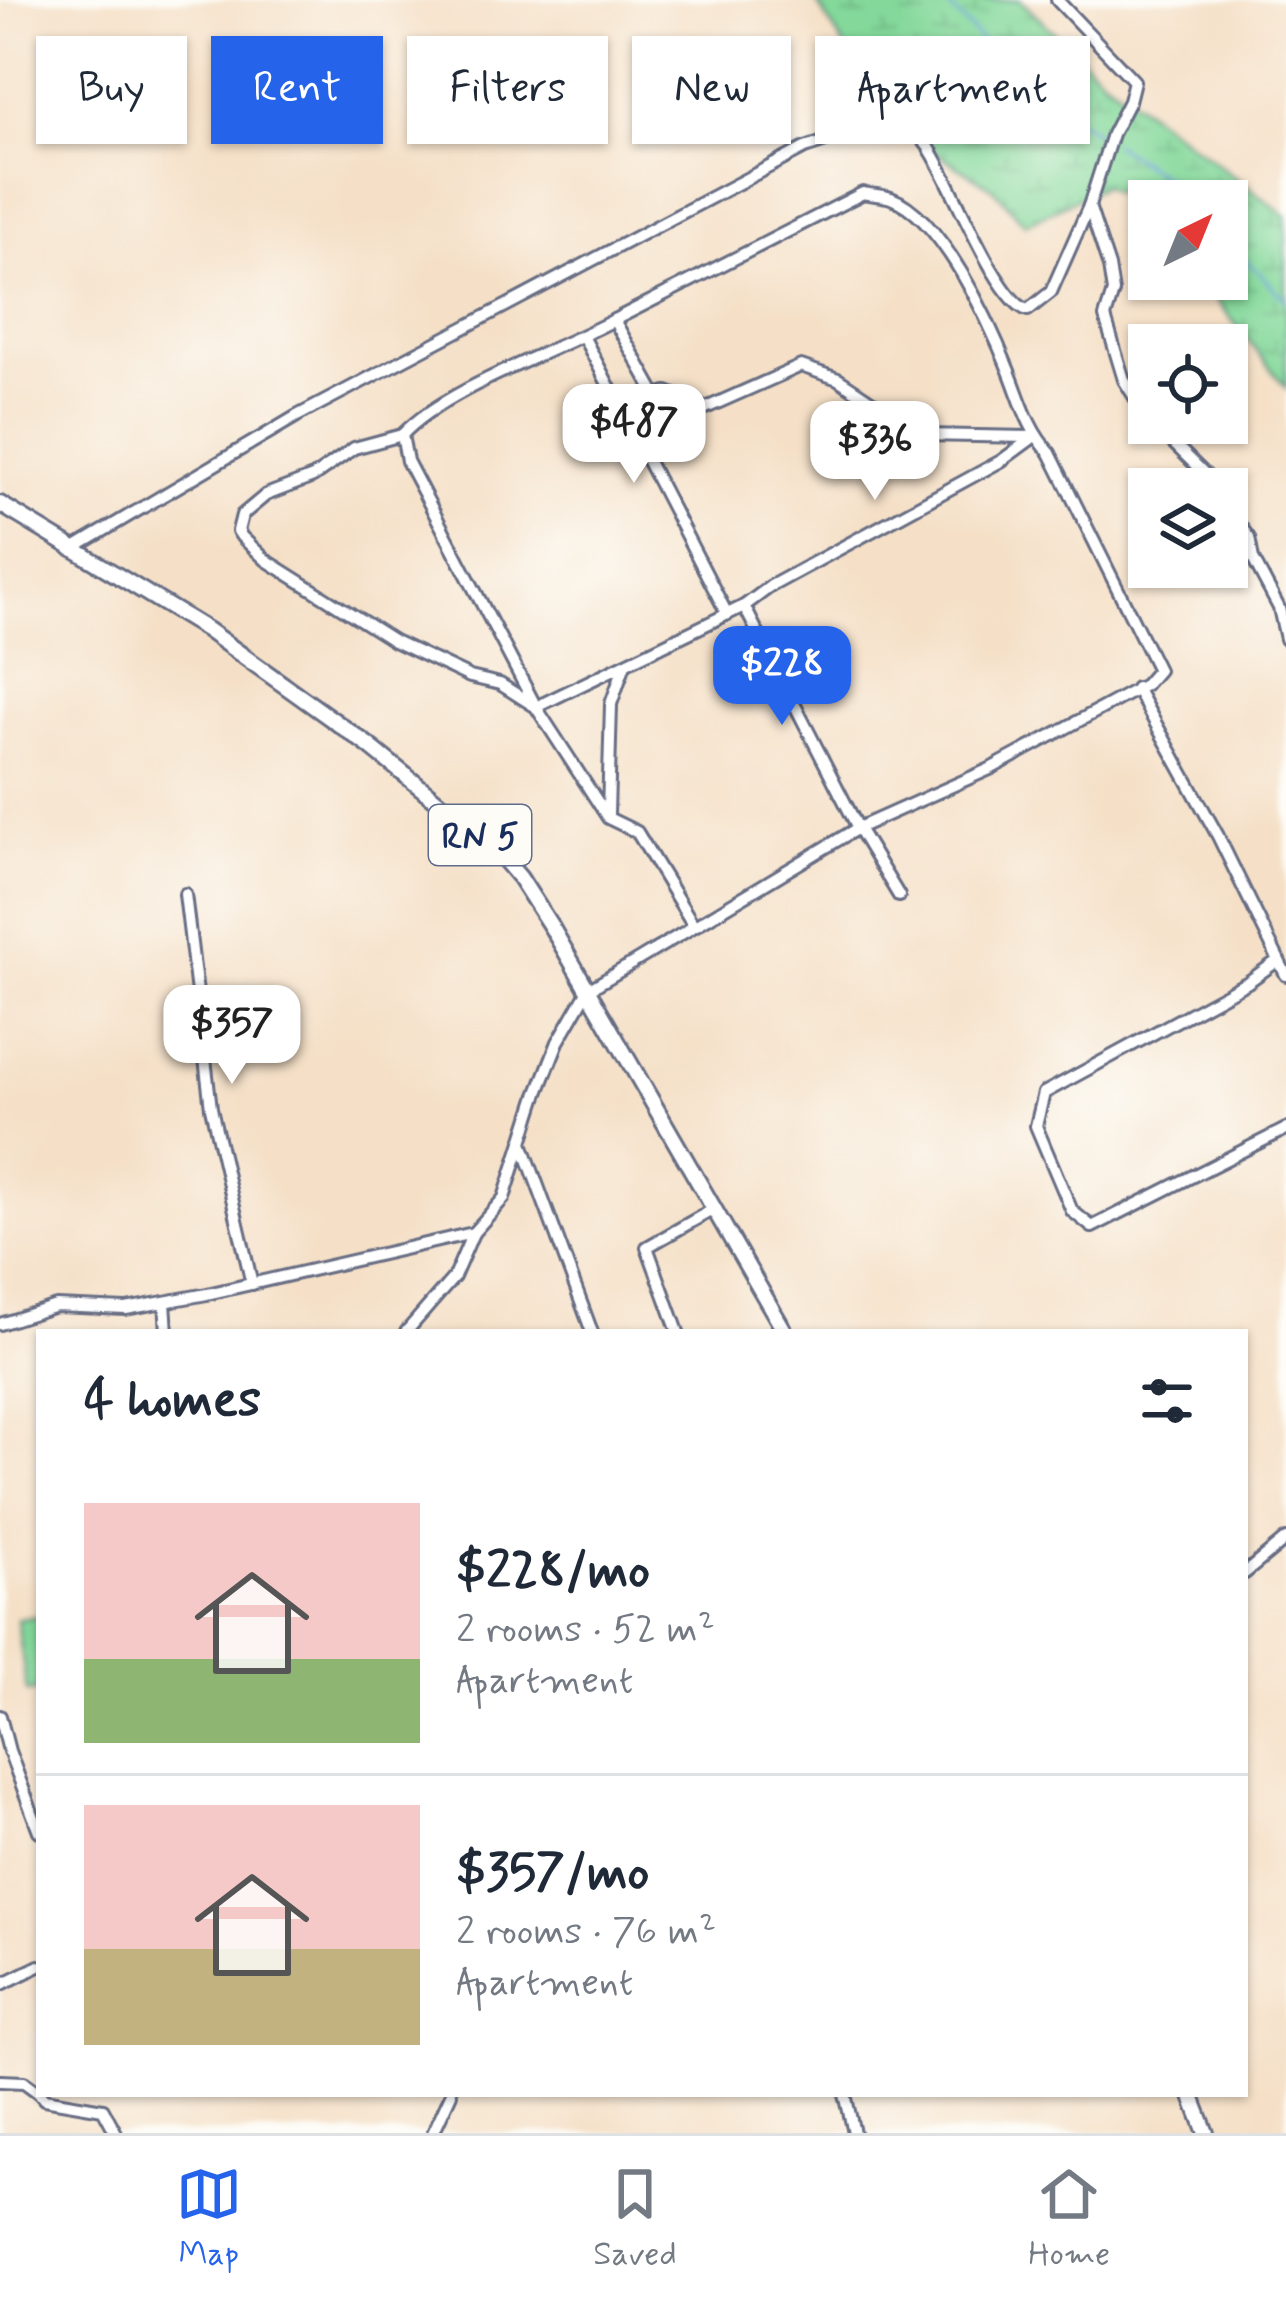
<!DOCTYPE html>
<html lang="en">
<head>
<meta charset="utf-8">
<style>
  :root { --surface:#fff; --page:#f6f6f7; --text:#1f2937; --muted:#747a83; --line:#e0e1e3; --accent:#2563eb }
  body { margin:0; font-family:Mynerve,sans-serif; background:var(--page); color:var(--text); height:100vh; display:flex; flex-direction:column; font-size:45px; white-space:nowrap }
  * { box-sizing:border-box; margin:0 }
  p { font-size:39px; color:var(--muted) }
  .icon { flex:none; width:66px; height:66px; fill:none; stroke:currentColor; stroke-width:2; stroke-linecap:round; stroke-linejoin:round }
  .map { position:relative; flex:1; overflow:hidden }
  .details { position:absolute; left:36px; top:1329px; width:1212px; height:768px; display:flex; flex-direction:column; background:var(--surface); border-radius:0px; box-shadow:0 3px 9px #0004 }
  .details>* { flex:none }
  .banner { position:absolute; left:36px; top:36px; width:1215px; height:108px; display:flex; gap:24px }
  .needle { width:78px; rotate:43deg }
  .fabs { position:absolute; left:1128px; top:180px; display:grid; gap:24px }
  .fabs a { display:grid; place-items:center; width:120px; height:120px; border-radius:0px; background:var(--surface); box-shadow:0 3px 9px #0004; font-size:60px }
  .price { position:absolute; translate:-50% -102px; padding:0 27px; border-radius:24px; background:#fff; color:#222; font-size:39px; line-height:78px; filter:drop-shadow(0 3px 6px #0008) }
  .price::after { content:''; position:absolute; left:50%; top:72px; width:36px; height:27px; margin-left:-18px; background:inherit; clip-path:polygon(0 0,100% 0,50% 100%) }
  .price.current { background:var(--accent); color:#fff }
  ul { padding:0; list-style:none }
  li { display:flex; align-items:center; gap:36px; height:300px; padding:0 48px }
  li+li { border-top:3px solid var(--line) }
  li span { display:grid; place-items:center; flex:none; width:336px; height:240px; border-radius:0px; color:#555 }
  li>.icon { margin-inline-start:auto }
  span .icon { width:144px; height:144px; fill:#fffc; stroke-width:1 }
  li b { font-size:51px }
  h2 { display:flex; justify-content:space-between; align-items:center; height:144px; padding:0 48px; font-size:51px }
  .chip { padding:0 42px; border-radius:0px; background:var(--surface); box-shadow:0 3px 9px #0004; font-size:42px; line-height:108px }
  .chip.current { background:var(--accent); color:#fff }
  .menu { display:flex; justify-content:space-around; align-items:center; height:168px; border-top:3px solid var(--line); background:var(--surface); font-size:33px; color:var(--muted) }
  .menu a { display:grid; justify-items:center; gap:6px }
  .menu .current { color:var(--accent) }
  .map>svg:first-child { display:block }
  .wetland { fill:url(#wetland-marsh); stroke:#4f847c; stroke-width:3 }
  .pitch { fill:#83d89a; stroke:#4f847c; stroke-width:3 }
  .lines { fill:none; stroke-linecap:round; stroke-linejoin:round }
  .stream { stroke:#70a1da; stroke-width:3 }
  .minor-casing { stroke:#676d83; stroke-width:16 }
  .major-casing { stroke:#676d83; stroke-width:20 }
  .minor { stroke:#fff; stroke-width:10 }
  .major { stroke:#fff; stroke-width:14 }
  .labels { text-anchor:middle; stroke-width:9; stroke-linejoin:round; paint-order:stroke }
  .shield { fill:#fdfcf7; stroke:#5f6c8c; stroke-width:3 }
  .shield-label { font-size:36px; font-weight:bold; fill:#1b2f5e }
</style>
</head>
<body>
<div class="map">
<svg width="1286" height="2133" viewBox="0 0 1286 2133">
  <defs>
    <pattern id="wetland-marsh" width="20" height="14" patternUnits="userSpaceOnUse" patternTransform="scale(3)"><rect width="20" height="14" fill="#83d89a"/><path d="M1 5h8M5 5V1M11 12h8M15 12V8" fill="none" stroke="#71ba87"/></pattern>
  </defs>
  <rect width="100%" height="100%" fill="#fdfcf7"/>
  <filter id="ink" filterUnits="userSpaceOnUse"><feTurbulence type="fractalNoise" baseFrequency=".00833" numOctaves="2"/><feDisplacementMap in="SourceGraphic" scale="24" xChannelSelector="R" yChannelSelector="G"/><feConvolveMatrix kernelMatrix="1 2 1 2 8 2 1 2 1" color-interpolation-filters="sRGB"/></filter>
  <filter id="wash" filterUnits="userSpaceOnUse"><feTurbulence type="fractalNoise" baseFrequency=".004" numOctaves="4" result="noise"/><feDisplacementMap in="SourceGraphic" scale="48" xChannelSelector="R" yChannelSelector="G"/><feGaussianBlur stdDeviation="2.7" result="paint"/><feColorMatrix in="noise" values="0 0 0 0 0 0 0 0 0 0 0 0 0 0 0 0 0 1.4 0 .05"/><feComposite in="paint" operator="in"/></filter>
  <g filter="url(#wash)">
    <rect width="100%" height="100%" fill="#f5e0c7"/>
    <!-- wetland -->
    <path class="wetland" d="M815,0H1020L1103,78L1286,215V388L1200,279H1227V201H1149V216L1138,203L1102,186L1025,224L994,189L896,128Z"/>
    <!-- pitch -->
    <path class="pitch" d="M39,1616V1690L27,1692L17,1619Z"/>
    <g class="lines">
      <!-- stream -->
      <g class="stream">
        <path d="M943,0L1018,80L1105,138"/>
        <path d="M1113,143L1167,179L1189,201"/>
        <path d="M1227,240L1286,300"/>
      </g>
    </g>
  </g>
  <g filter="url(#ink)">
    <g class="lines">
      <defs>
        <g id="minor">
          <path d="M1089,206L1109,267L1113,292L1105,317L1124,380L1149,420"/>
          <path d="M583,336L727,614"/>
          <path d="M1153,423L1220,489"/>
          <path d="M402,435L354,448L313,477L266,495L242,515L238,531L242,537L266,560L394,641L470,677L500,684L533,705"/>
          <path d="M1227,498L1233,516L1249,538L1253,559L1279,608L1286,639"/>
          <path d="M71,550L297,416L805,148L899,117C909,127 924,138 931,151C951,181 997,302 1028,310L1051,292L1089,206L1112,134L1129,101L1134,81L1057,0"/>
          <path d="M744,606L858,828L899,896"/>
          <path d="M1136,688L1218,836L1286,975"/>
          <path d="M536,707L407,461L402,435C446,388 554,352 614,320L656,395L667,392L706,408L801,366L838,379L922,435L1034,437"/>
          <path d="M608,814L611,704L625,664"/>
          <path d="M185,894L211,1108L252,1284"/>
          <path d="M694,926L637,832L608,818L536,707L744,606L771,586L1001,461L1031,439"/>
          <path d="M1277,961L1248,982L1044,1093L1036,1126L1072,1211L1092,1227L1286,1129"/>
          <path d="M522,1143L592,1332"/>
          <path d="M165,1302L167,1332"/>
          <path d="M0,1324L56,1306L126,1309L207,1294L473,1233L504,1198L536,1098L558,1042L588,990L858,828L990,769L1145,685L1158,670L1050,453C1028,430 1021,401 1009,371C990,323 942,217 891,198C882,195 872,195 863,193L614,320"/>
          <path d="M406,1332L454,1277L473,1233"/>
          <path d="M678,1332L647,1247L714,1209"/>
          <path d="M1245,1573L1286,1539"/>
          <path d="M0,1716L9,1751L39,1831"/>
          <path d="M0,1985L39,1966"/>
          <path d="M0,2081L24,2082L39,2093"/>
          <path d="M40,2094L44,2099L103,2109L116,2133"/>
          <path d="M845,2094L854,2133"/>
          <path d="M433,2133L451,2094"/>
        </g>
        <g id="major">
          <path d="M0,504L207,630L368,745L493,846L520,878L552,928L785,1332"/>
          <path d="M1191,2094L1206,2133"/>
        </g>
      </defs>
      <!-- minor casing -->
      <use href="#minor" class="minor-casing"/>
      <!-- major casing -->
      <use href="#major" class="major-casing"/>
      <!-- minor -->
      <use href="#minor" class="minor"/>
      <!-- major -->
      <use href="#major" class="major"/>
    </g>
  </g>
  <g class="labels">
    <!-- shield labels -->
    <rect class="shield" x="429" y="805" width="102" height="60" rx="9"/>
    <g class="shield-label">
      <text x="480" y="848">RN 5</text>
    </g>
  </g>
</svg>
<div class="fabs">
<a><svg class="needle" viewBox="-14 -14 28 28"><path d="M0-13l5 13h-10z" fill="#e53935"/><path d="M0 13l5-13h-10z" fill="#747a83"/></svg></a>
<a><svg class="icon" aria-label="locate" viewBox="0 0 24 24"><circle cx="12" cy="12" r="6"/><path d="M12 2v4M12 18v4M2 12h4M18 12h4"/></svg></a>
<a><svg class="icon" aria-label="layers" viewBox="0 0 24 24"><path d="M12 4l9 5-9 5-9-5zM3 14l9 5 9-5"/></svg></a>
</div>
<b class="price" style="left:634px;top:486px">$487</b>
<b class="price" style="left:875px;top:503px">$336</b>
<b class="price current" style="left:782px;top:728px">$228</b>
<b class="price" style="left:232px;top:1087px">$357</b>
<div class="banner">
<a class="chip">Buy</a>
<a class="chip current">Rent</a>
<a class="chip">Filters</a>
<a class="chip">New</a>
<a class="chip">Apartment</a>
</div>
<section class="details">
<h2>4 homes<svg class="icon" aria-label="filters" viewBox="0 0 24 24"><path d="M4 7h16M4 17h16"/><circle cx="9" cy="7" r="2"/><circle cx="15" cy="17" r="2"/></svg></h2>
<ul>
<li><span style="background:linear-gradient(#f6c9c9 65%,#8fb573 0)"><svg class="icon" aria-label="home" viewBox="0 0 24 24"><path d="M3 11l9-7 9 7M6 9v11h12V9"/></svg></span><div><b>$228/mo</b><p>2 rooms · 52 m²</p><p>Apartment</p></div></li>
<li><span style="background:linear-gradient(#f6c9c9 60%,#c2b280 0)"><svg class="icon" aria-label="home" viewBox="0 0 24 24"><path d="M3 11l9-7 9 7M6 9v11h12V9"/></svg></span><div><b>$357/mo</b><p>2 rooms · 76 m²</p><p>Apartment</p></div></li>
</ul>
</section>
</div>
<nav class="menu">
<a class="current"><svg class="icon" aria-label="map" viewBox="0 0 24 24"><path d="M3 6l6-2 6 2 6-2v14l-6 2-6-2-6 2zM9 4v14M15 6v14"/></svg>Map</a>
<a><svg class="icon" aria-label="saved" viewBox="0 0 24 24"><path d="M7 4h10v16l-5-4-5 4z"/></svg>Saved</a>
<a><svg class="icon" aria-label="home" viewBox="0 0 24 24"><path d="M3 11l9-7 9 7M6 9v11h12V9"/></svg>Home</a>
</nav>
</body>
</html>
